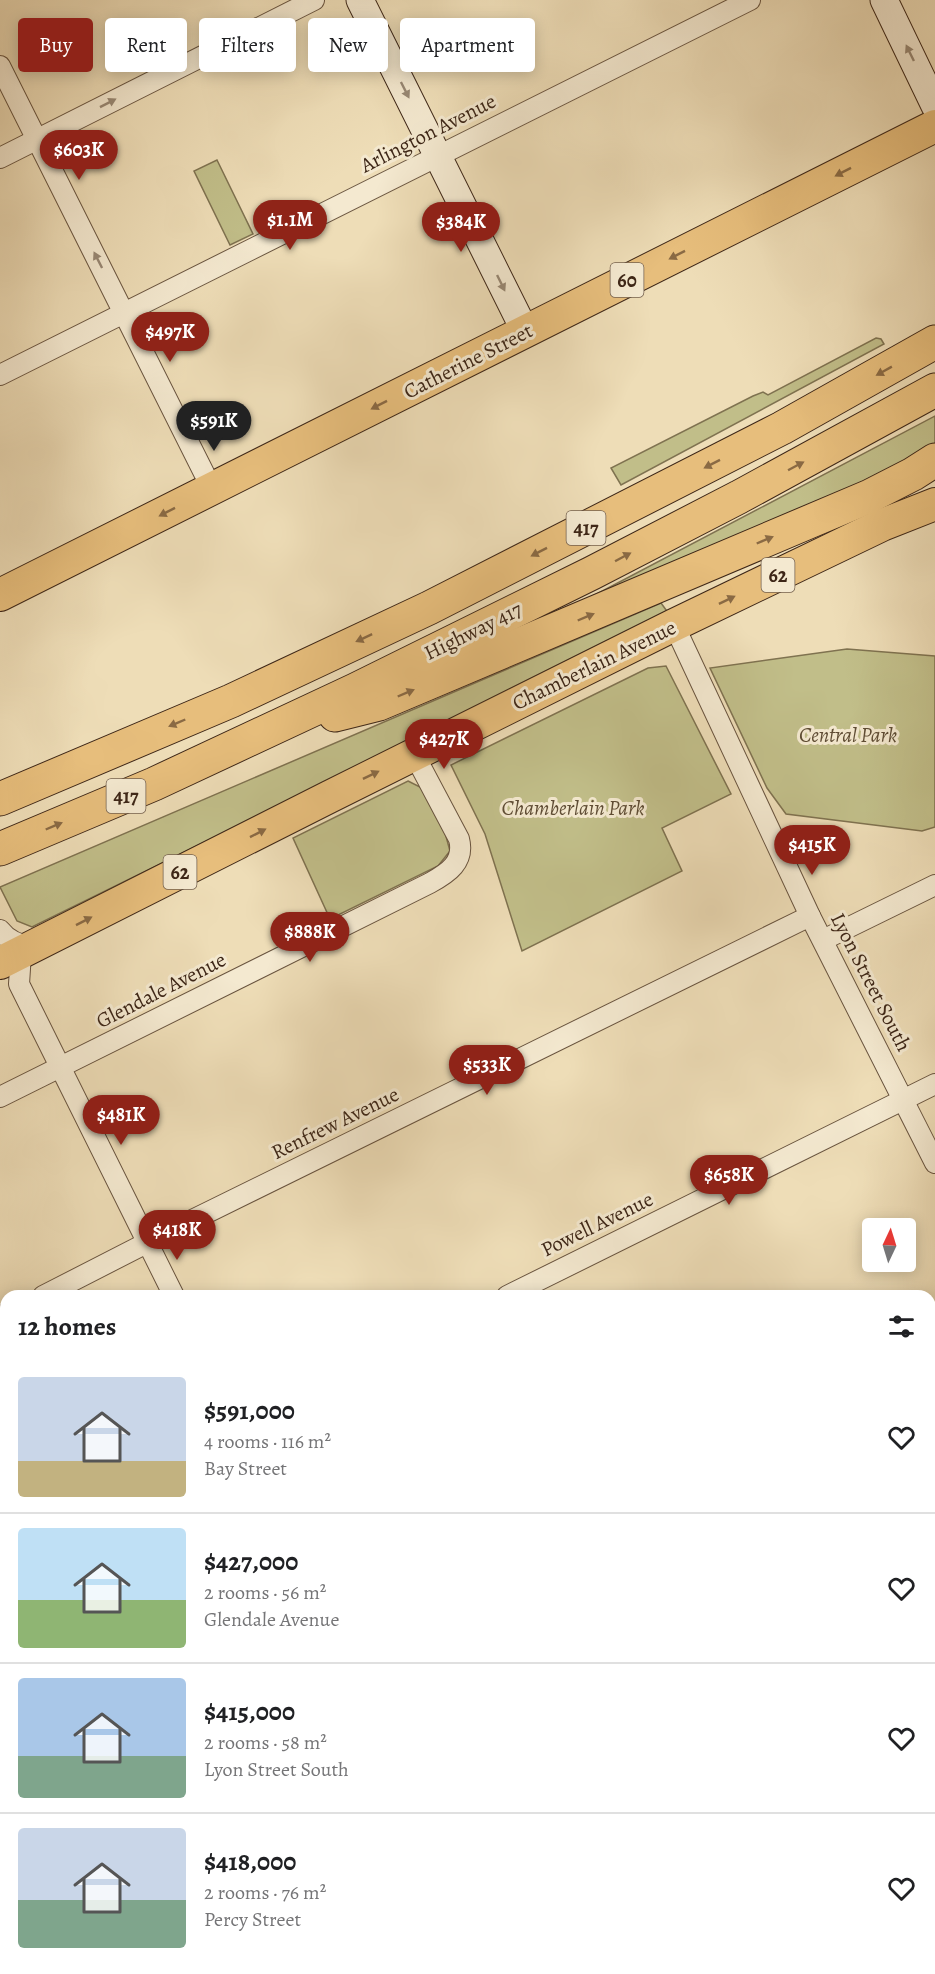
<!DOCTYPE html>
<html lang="en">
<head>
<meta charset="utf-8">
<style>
  :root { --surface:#fff; --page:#f2f2f2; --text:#202124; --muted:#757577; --line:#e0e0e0; --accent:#8f2418 }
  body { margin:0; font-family:Alegreya,serif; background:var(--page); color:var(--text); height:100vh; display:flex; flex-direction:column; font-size:22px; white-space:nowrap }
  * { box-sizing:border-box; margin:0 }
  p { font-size:20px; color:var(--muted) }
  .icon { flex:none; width:33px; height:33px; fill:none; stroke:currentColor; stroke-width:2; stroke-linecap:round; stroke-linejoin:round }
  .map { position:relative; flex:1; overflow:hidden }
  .details { position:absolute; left:0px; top:1290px; width:936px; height:684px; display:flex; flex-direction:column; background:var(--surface); border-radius:18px 18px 0 0; box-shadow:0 3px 15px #0003 }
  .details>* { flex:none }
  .banner { position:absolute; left:18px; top:18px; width:600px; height:54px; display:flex; gap:12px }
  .needle { width:39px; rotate:4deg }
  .controls { position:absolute; left:862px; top:1218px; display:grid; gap:12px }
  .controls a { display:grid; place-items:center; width:54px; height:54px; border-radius:6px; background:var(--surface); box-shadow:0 3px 15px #0003; font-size:30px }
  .price { position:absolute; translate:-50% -51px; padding:0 14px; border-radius:21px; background:var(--accent); color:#fff; font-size:20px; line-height:39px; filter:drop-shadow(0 2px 3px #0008) }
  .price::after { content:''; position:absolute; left:50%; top:36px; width:18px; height:14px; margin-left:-9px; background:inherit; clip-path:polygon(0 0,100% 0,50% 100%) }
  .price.active { background:#222; color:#fff }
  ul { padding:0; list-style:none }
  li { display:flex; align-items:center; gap:18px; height:150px; padding:0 18px }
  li+li { border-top:2px solid var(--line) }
  li span { display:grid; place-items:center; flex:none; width:168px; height:120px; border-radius:6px; color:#555 }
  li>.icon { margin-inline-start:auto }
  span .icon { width:72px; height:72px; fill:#fffc; stroke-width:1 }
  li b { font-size:26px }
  h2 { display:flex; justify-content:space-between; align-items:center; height:72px; padding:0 18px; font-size:26px }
  .chip { padding:0 21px; border-radius:6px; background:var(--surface); box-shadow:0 3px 15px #0003; font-size:21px; line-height:54px }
  .chip.active { background:var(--accent); color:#fff }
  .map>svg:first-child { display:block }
  .green { fill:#c1be89; stroke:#7f7250; stroke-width:1.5 }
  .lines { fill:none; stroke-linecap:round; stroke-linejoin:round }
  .street-casing { stroke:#69543f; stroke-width:22 }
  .secondary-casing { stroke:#3d2617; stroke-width:29 }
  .primary-casing { stroke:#3d2617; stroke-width:34 }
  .highway-casing { stroke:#3d2617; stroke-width:35 }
  .street { stroke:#f4e9d0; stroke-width:20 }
  .secondary { stroke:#f4e9d0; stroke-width:27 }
  .primary { stroke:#e7be7c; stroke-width:32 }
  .highway { stroke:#e7be7c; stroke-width:33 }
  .oneway { fill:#988874 }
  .oneway2 { fill:#8a6a44 }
  .labels { text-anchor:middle; stroke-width:6; stroke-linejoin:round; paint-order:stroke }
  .shield { fill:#f4e9d0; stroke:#74604e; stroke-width:1.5 }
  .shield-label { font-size:20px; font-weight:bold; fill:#3d2617 }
  .street-label { font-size:21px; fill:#3d2617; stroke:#f4e9d0 }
  .park-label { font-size:21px; font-style:italic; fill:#5e4c34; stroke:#f4e9d0 }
</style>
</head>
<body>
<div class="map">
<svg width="935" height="1974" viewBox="0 0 935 1974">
  <rect width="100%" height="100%" fill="#eeddb7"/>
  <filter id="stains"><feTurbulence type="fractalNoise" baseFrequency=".00333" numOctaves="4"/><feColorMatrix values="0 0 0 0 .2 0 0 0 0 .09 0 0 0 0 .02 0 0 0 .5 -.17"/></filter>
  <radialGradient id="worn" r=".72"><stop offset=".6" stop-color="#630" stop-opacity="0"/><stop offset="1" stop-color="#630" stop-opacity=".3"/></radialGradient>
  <!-- green -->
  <g class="green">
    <path d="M217,160L253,234L230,245L194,171Z"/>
    <path d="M876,338L881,339L884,344L621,485L611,468L753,396L763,392L768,395Z"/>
    <path d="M935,416V445L909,463L572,607Z"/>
    <path d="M661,603L669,614L32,927L17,921L0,887Z"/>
    <path d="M847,649L935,656V827L922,831L786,814L767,788L710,668Z"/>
    <path d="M666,666L731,794L662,828L682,871L522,951L485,834L451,765L648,668Z"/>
    <path d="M408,781L424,789L444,829L450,851L438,866L330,919L293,838Z"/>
    <path d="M335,1968H430L419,1974H338Z"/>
  </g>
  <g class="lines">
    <defs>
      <g id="street">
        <path d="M0,66L212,489"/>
        <path d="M0,158L314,0"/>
        <path d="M0,375L750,0"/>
        <path d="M674,625L810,916L935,1163"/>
        <path d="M0,930C8,941 19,945 32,947"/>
        <path d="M823,940L935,885"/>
        <path d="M21,953L19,984L174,1296"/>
        <path d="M0,1097L430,883C448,873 465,862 459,839L414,754"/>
        <path d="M43,1296L168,1232L810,916"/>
        <path d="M507,1296L935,1084"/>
        <path d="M0,1317L6,1314"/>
        <path d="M930,1322L935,1320"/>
        <path d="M0,1547L6,1544"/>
        <path d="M930,1562L935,1559"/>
        <path d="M0,1784L6,1781"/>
        <path d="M930,1807L935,1804"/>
        <path d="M504,1968L507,1974"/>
        <path d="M106,1974L118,1968"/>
        <path d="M591,1974L603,1968"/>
      </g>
      <g id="secondary">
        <path d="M360,0L525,331"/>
        <path d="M884,0L935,106"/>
      </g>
      <g id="primary">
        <path d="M0,595L935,126"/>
        <path d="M0,963L329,797L674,625L882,525L935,504"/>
      </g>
      <g id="highway">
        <path d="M335,715L379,704L870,496L913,474L935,460"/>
        <path d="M0,799L231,701L429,608L782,428L935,342"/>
        <path d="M0,849L154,784L355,690L592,573L739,497L935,390"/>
      </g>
    </defs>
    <!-- street casing -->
    <use href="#street" class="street-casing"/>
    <!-- secondary casing -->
    <use href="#secondary" class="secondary-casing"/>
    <!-- primary casing -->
    <use href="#primary" class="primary-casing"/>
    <!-- highway casing -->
    <use href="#highway" class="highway-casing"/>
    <!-- street -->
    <use href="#street" class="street"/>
    <!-- secondary -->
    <use href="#secondary" class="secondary"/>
    <!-- primary -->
    <use href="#primary" class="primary"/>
    <!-- highway -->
    <use href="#highway" class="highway"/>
  </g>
  <!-- one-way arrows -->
  <defs><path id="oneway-solid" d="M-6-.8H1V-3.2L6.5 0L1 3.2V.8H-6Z" transform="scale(1.5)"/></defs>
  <g class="oneway">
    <use href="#oneway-solid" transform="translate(910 53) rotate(-116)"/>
    <use href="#oneway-solid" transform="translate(405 90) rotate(63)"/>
    <use href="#oneway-solid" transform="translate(108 103) rotate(-27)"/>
    <use href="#oneway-solid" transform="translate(98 260) rotate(-117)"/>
    <use href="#oneway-solid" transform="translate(501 283) rotate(64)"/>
  </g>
  <g class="oneway2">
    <use href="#oneway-solid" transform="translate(843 172) rotate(153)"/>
    <use href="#oneway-solid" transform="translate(677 255) rotate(153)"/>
    <use href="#oneway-solid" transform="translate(884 371) rotate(151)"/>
    <use href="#oneway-solid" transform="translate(379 405) rotate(153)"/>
    <use href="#oneway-solid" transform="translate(712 464) rotate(153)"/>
    <use href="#oneway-solid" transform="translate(796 466) rotate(-28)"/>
    <use href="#oneway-solid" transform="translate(167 512) rotate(153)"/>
    <use href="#oneway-solid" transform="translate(765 540) rotate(-23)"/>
    <use href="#oneway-solid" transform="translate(539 552) rotate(153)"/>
    <use href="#oneway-solid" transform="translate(623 557) rotate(-28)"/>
    <use href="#oneway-solid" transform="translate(727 600) rotate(-26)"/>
    <use href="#oneway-solid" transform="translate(586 617) rotate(-23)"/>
    <use href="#oneway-solid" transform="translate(364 638) rotate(155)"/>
    <use href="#oneway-solid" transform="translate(406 693) rotate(-23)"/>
    <use href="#oneway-solid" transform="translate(177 723) rotate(157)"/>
    <use href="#oneway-solid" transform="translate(371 775) rotate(-26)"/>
    <use href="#oneway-solid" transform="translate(54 826) rotate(-23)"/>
    <use href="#oneway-solid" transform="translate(258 833) rotate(-27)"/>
    <use href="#oneway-solid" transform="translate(84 921) rotate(-27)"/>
  </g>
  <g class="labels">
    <!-- shield labels -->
    <g class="shield">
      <rect x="610.5" y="263" width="33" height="34" rx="4.5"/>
      <rect x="566.5" y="511" width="39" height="34" rx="4.5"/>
      <rect x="761.5" y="558" width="33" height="34" rx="4.5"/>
      <rect x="106.5" y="779" width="39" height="34" rx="4.5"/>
      <rect x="163.5" y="855" width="33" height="34" rx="4.5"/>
    </g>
    <g class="shield-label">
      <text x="627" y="287">60</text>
      <text x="586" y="535">417</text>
      <text x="778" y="582">62</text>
      <text x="126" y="803">417</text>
      <text x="180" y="879">62</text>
    </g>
    <!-- street labels -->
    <g class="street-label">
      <text transform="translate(428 133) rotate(-27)" y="7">Arlington Avenue</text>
      <text transform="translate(468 361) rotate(-27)" y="7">Catherine Street</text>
      <text transform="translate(473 631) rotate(-26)" y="7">Highway 417</text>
      <text transform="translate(594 665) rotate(-26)" y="7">Chamberlain Avenue</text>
      <text transform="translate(871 982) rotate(63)" y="7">Lyon Street South</text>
      <text transform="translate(161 990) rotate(-27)" y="7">Glendale Avenue</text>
      <text transform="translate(335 1123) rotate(-26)" y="7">Renfrew Avenue</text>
      <text transform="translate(597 1224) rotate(-26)" y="7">Powell Avenue</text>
    </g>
    <!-- park labels -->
    <g class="park-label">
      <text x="848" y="742">Central Park</text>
      <text x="573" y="815">Chamberlain Park</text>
    </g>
  </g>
  <rect width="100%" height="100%" filter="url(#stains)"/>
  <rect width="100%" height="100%" fill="url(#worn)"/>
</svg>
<div class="controls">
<a><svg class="needle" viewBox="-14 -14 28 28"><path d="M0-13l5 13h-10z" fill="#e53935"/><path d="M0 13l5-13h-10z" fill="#757577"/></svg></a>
</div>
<b class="price" style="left:79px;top:181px">$603K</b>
<b class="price" style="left:290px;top:251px">$1.1M</b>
<b class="price" style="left:461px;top:253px">$384K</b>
<b class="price" style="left:170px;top:363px">$497K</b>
<b class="price active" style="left:214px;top:452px">$591K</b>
<b class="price" style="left:444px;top:770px">$427K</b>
<b class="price" style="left:812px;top:876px">$415K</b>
<b class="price" style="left:310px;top:963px">$888K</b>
<b class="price" style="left:487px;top:1096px">$533K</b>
<b class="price" style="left:121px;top:1146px">$481K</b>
<b class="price" style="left:729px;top:1206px">$658K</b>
<b class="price" style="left:177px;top:1261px">$418K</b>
<div class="banner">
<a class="chip active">Buy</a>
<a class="chip">Rent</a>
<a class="chip">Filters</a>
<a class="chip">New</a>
<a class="chip">Apartment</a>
</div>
<section class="details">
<h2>12 homes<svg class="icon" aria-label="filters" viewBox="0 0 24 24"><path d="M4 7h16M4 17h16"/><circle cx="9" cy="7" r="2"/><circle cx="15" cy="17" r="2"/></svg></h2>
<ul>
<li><span style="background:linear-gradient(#c9d6e8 70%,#c2b280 0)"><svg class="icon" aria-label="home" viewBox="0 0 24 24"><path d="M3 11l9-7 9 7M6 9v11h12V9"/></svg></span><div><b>$591,000</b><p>4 rooms · 116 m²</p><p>Bay Street</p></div><svg class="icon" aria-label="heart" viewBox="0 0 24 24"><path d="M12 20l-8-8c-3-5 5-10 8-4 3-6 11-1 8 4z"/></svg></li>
<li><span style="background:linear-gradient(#bfe0f5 60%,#8fb573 0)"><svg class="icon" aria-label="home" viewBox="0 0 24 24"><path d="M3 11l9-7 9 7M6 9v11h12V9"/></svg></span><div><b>$427,000</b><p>2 rooms · 56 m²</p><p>Glendale Avenue</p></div><svg class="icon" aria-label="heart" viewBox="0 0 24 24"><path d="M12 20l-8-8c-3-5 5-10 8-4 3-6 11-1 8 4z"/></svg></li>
<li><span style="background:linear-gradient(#a9c7e8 65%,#7fa58c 0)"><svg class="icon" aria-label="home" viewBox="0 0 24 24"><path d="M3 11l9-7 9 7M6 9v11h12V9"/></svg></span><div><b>$415,000</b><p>2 rooms · 58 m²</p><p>Lyon Street South</p></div><svg class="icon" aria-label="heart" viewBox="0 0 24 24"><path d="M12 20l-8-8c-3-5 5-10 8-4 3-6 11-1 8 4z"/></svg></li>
<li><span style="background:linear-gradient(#c9d6e8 60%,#7fa58c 0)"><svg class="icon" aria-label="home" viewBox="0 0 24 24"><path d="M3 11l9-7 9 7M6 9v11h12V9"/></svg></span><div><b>$418,000</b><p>2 rooms · 76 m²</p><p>Percy Street</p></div><svg class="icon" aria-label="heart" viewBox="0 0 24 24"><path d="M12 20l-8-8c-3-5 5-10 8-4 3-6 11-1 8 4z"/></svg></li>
</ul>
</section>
</div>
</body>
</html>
